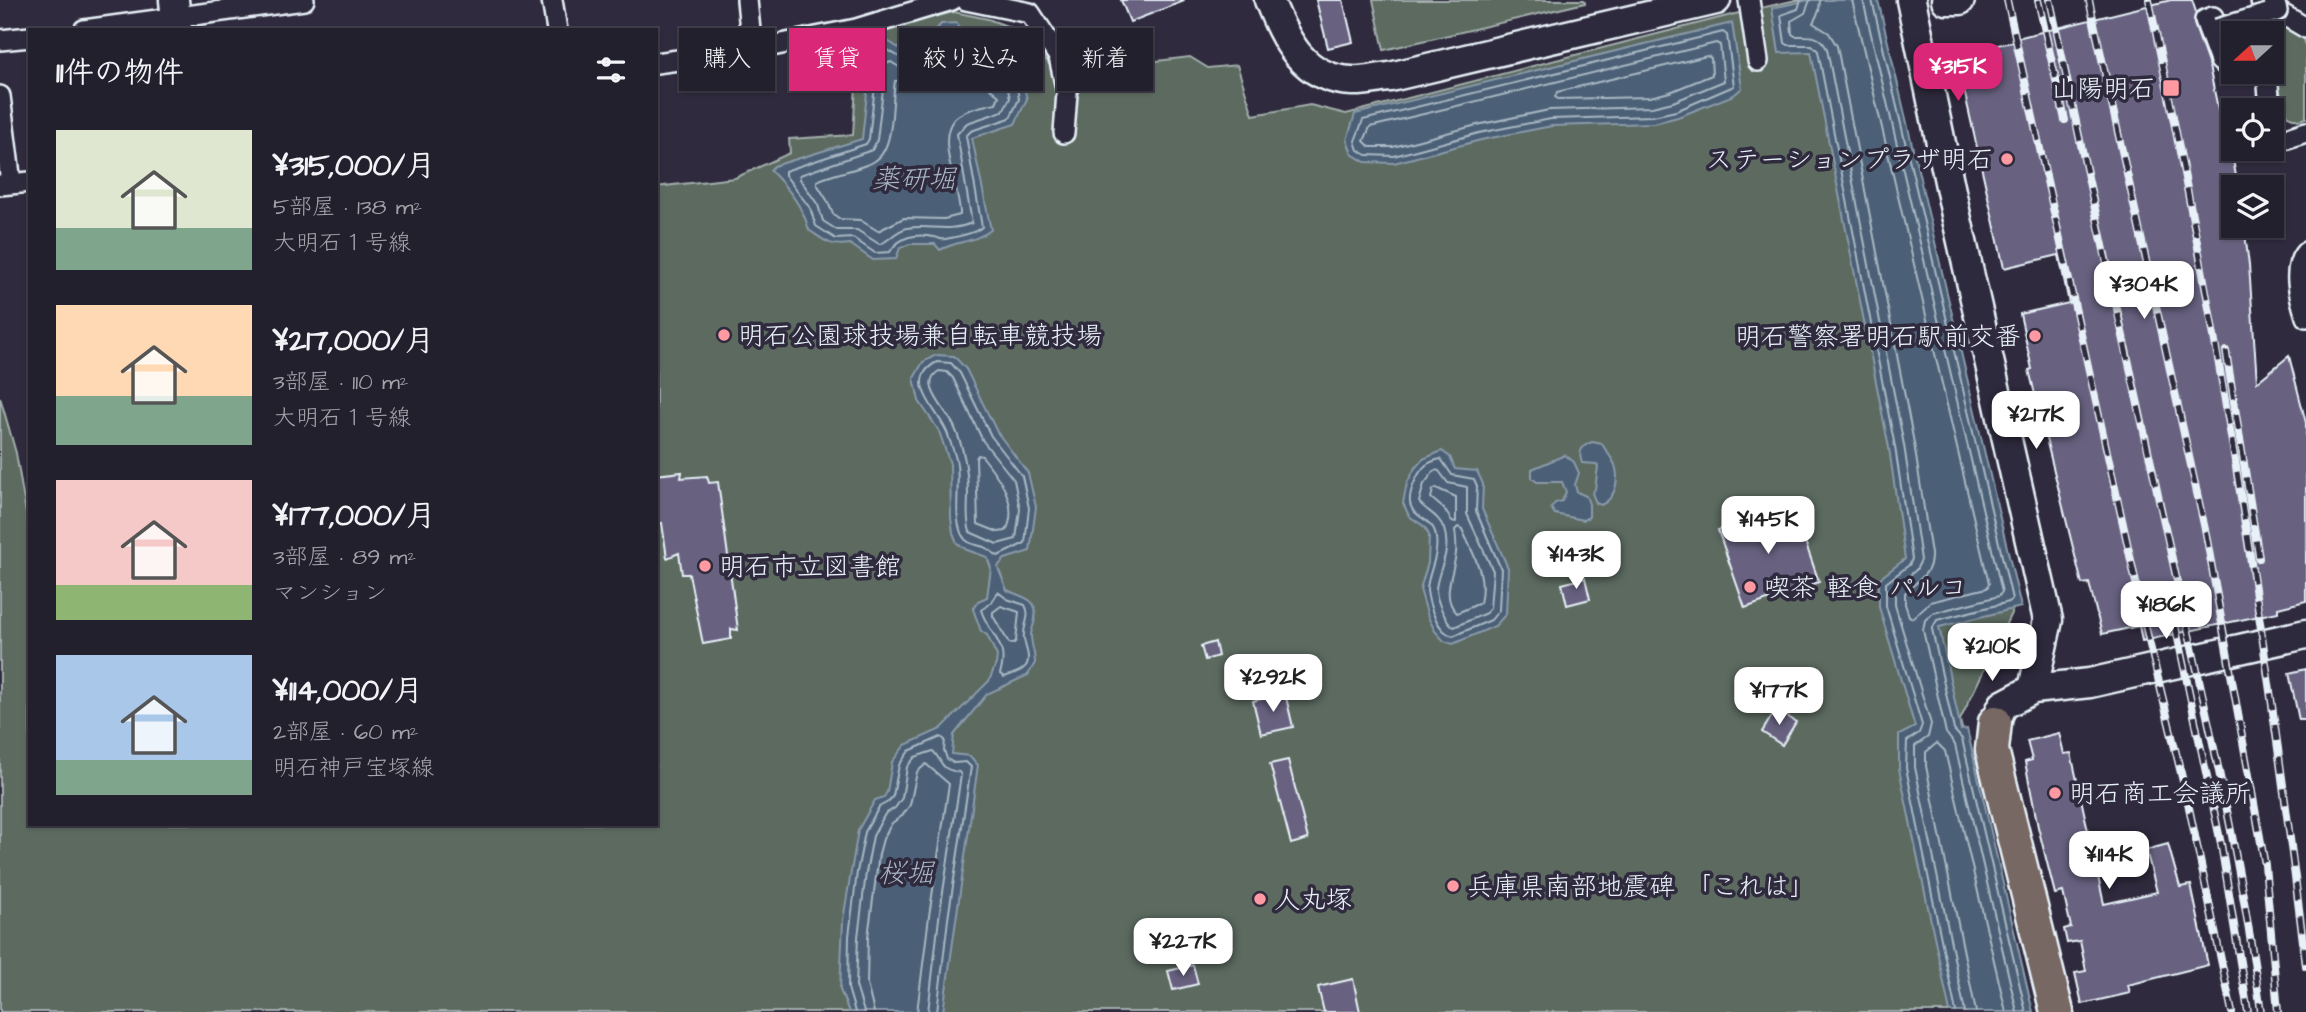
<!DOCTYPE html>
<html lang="ja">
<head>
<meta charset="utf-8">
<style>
  :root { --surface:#23202e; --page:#2f2d3a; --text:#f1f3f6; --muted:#a3a3aa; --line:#403e4a; --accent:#db2777 }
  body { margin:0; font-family:"Architects Daughter","Klee One",sans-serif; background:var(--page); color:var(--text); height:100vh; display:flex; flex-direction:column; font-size:26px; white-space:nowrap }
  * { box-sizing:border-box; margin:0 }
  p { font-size:23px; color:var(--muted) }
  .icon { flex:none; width:38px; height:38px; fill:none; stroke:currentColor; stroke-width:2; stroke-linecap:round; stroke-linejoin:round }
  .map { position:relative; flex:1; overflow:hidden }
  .side { position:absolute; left:28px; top:28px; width:630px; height:798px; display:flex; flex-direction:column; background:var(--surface); border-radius:0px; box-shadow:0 2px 5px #0004,0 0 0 2px var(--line) }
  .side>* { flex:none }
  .banner { position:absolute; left:679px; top:28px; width:665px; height:63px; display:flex; gap:14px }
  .needle { width:46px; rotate:249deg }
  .tools { position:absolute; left:2221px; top:21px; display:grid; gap:14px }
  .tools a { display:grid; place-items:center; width:63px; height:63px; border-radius:0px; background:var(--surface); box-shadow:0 2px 5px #0004,0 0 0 2px var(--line); font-size:35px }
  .price { position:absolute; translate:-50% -60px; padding:0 16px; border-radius:14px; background:#fff; color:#222; font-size:23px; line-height:46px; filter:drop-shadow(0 2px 4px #0008) }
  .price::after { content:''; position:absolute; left:50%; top:42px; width:21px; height:16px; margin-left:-10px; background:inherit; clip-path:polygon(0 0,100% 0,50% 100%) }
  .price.current { background:var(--accent); color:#fff }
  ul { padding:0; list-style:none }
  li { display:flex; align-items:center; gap:21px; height:175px; padding:0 28px }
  li span { display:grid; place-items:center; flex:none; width:196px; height:140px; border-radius:0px; color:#555 }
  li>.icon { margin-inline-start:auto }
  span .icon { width:84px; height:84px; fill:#fffc; stroke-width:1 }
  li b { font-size:30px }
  h2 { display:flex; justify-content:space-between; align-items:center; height:84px; padding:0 28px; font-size:30px }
  .chip { padding:0 24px; border-radius:0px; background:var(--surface); box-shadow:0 2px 5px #0004,0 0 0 2px var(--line); font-size:24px; line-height:63px }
  .chip.current { background:var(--accent); color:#fff }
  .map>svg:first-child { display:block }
  .green { fill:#5b6a61; stroke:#a2aeac; stroke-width:2 }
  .water { fill:#4b6076; stroke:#8a9aaa; stroke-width:2 }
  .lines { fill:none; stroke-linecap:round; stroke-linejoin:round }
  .shore { stroke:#a9b7c4; stroke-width:2 }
  .building { fill:#686280; stroke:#e8f1f8; stroke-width:2 }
  .street-casing { stroke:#e8f1f8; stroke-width:24 }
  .secondary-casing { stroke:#e8f1f8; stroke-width:33 }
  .primary-casing { stroke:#e8f1f8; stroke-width:37 }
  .street { stroke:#2f2a3d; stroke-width:19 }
  .secondary { stroke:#2f2a3d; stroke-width:28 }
  .primary { stroke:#776864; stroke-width:32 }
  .rail-casing { stroke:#e8f1f8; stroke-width:8 }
  .rail { stroke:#2f2a3d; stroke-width:5; stroke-dasharray:16; stroke-linecap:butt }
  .street-bridge-casing { stroke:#e8f1f8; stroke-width:24; stroke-linecap:butt }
  .street-bridge { stroke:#2f2a3d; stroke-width:19 }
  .poi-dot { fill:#ff9aa2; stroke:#2f2a3d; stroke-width:2.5 }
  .labels { text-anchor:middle; stroke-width:7; stroke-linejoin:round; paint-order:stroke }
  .poi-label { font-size:26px; fill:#e8f1f8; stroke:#2f2a3d; text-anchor:start }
  .water-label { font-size:28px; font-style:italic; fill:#a9b7c4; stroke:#2f2a3d }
</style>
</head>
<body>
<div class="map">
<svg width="2306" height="1012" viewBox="0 0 2306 1012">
  <rect width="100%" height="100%" fill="#2f2a3d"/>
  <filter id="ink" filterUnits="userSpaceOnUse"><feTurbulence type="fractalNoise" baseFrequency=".0143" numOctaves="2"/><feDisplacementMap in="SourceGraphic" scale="14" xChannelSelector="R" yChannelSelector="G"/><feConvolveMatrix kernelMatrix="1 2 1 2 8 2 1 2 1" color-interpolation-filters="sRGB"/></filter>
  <g filter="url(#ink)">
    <!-- green -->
    <g class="green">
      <path d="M1373,0H1584L1585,3L1384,50Z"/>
      <path d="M1796,0H1873L2015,605L1960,720L2028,1012H0V397L16,453L30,537V824H656V187L735,178L790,153L789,139L853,135L859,35L954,12L988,19L1012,28L1038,50L1056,73L1190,57L1208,68L1237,65L1253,115L1310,105L1346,114L1735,14Z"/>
      <path d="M2284,23L2303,35L2306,48V118L2298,120L2288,116L2277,84L2276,32Z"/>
    </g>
    <!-- water -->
    <g class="water">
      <path d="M1809,0H1878L2021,607L1939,627L1961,730L1967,729L2033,1012H1950L1899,769V735L1915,727L1879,607V579L1905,559L1889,448L1811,52L1779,53L1772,8Z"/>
      <path d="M957,23L969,49L988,52L1006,69L1022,58L1033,76L1024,88L1027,99L1015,124L972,138L991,230C975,242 957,241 940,250L935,244H910L900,248L896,259L873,260L850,244C830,247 825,241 809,230C802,205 788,188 770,170L774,166L862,139L871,56L886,40L913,57L941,24Z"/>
      <path d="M1732,23L1742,88L1734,95L1678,117L1654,123L1552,126L1481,140L1394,163L1365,162L1352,154L1347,140L1355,114Z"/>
      <path d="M936,355L954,356L966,369L997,432L1028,473L1036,507L1030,551L1005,559L999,565L998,568L1007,590C1020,597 1039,597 1035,618C1035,624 1031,629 1031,635C1031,644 1035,653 1035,663L1028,675L987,694L954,735L952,754L970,756L978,765L943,1012H849L840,990L843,920L858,830L875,800L884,797L887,792L892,762L905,745L941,729L989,681L996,664L997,656L987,635L981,631L973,609L978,601L987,597L991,568L987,557L967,550L957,543L953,533L951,518L950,464L939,431L919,401L914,378L923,362Z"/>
      <path d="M1592,442L1602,444C1606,451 1612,458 1615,465C1620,480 1615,499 1601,505L1596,503L1592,493L1595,489L1598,466L1596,464L1582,463C1578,452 1581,446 1592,442Z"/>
      <path d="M1442,451L1450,457L1455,469L1477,471L1483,484L1482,509L1508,568L1506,614L1495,626L1453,644L1444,641L1435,631L1428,617L1420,589L1428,563L1429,535L1425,527L1409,516L1403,503L1407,483L1415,468L1423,459Z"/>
      <path d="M1565,455L1574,462L1579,473L1575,485L1577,492L1586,496L1589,504V517L1583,520L1555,514L1551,508L1555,503L1562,501L1566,492L1562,482H1537L1532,478V469Z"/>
    </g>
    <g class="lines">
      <!-- shore -->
      <g class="shore">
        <path d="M1801,0L1798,9L1781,15L1785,43L1788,45H1812L1818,51L1895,447L1912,559L1909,565L1886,583V606L1922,725L1919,733L1907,741L1906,768L1956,1012"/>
        <path d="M1810,0L1805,13L1791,21L1792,34L1795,36C1809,36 1820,34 1827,49L1904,445L1921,560L1916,570L1895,587V605L1931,724L1928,737L1915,746V767L1965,1012"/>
        <path d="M1820,0L1819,11L1813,23L1829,33L1837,46L1914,443L1931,554C1932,574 1918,580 1905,593V604L1909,616L1913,618L1930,602L1987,588L1989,584L1852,0"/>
        <path d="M1863,0L2002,592L1999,596L1933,613L1925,620L1923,630L1946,733L1955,745L2017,1012"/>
        <path d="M1872,0L2012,599L2009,602L1937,620L1932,629L1954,730L1962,739L2026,1012"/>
        <path d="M950,30L965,55C971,57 978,56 983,58C1001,66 995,83 1018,69L1024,75L1017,87L1019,99L1010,118L971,131L966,136L982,227C974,234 956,237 945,239C937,240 942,238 934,237C917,233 899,236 890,252L875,253L853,238L836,239L816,226L810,208L785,175V171L866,144L869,139L878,59L888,50L909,63H916L945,31Z"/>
        <path d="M1723,32L1727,35L1734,86L1676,111L1653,116L1551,119L1479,133L1394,156L1367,155L1358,150L1355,141L1363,120Z"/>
        <path d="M1716,43L1720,45L1724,81L1673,102L1652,107L1549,110L1477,125L1393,147H1370L1364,141L1370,127Z"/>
        <path d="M947,45L960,62L980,67L997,81L1007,85L1010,98L1003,111L967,123L957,134L972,223C948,233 930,224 907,228C894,231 888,243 879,244L857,230H837L823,221L818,205L800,179V175L872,150L877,140L886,64L891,62L907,72H917Z"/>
        <path d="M1707,56L1711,58L1712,75L1670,92L1650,97L1558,99L1555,97L1557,92Z"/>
        <path d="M945,63L960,74L976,77L999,96L996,103C984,106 969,108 959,115C931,133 961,188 960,215L944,219L904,218L878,231L860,220L840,219L833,214L827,200L817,184V181C834,173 854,171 871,163C896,153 891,104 895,81C901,80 905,83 911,83C927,84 934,70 945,63Z"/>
        <path d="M937,362L951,363L960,373L991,436L1022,476L1029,508L1025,543L998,556C993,553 989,549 984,547C976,544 967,545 962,535C953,517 960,486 957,465C956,455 951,445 948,435C940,411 901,381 937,362Z"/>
        <path d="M939,371L947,372L953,378L983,441L1014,480L1020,509L1016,539L997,544L970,532C966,519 968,508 968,494C968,471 964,448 954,426C948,411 917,384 939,371Z"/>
        <path d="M978,455L982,456C998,476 1020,504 1006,531L998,532L978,524L976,458Z"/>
        <path d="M1441,459L1452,475L1474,479L1477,486L1476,511L1501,569L1499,610L1491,620L1453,636C1438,633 1429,606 1427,591C1426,577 1439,558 1436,538C1435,521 1422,521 1413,510C1404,499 1417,473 1426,465C1430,462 1436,460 1441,459Z"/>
        <path d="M1435,470L1439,471L1448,483L1467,487V514L1493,571L1490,608L1486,613L1454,627C1445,621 1436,600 1436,589C1438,568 1452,553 1444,529C1439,515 1427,512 1419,502L1424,484Z"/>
        <path d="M1436,488L1456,497V522L1452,521L1444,509L1431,498L1433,490Z"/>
        <path d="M1458,527L1462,529C1473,555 1487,573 1480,603L1457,613C1440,597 1454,573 1456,553C1457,546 1456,538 1455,530Z"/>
        <path d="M998,592L1007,599L1025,605C1032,617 1022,626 1024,639C1025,647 1032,660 1025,667C1021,672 1010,675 1004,677L1000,674C1010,644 989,635 981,610L991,603Z"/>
        <path d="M1001,606L1019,612L1016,641L1013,644L1009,643L993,616V612Z"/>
        <path d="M855,1012L848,988L849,936L857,872L865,832L879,807L888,802L893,796L899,765L909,751L941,737L945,740L944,750L947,759L954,763L966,762L971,767L948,919L937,1012"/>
        <path d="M864,1012L856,986L858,937L866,873L873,836L885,814L895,808L902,798L907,767L915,757L933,751C943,761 939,770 959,772L961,775L939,918L928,1012"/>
        <path d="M874,1012L867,984L868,937L879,854L883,839L892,823L902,816L910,805L917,772L926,764L949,784L929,916L917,1012"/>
        <path d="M1976,1012L1926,766V752L1937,743L1945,751L2006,1012"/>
      </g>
    </g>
    <!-- building -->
    <g class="building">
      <path d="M1121,0H1183L1184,1L1130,22Z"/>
      <path d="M1316,0H1343L1353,42L1328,48Z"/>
      <path d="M2171,0H2192L2196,12L2194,24L2209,66L2228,156L2232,154L2238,187H2233V226H2244L2249,265L2257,382L2289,356L2306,423V601L2278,608V612L2142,641L2139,626L2102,634L2089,583L2082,584L2029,370L2032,369L2020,314L2069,303L2059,255L2004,268L1958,63L1962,52L2013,42V39Z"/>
      <path d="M682,472L681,478L707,476L709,483L718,482L738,630L731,629V639L703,644L689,574H682L679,553L667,558L662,523L656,524V475Z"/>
      <path d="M1792,504L1819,582L1745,608L1718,530Z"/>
      <path d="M1585,578L1590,599L1567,605L1562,584Z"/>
      <path d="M1215,642L1218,656L1205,660L1201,646Z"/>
      <path d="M2306,669V720H2299L2289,673Z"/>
      <path d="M1810,678L1815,692L1790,701L1785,688Z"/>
      <path d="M1285,693L1293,727L1261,734L1253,701Z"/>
      <path d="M1776,709L1796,722L1782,745L1762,732Z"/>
      <path d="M2059,733L2064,754L2071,753L2104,904L2157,892L2146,850L2168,844L2180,887L2191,885L2208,965L2128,985L2130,993L2082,1004L2075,973L2086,971L2080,941L2067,943L2064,929L2071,927L2063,892L2055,894L2038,827L2025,762L2032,760L2027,741Z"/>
      <path d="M1288,760L1308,839L1291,844L1270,764Z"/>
      <path d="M1193,965L1198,984L1173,990L1168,971Z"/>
      <path d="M1353,979L1360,1012H1324L1318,987Z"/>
    </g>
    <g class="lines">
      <defs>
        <g id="street">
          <path d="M552,0L557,30"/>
          <path d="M747,0L752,50"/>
          <path d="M966,0L1030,13L1059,57L1067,93L1064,133"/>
          <path d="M1749,0L1758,61"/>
          <path d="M2261,0L2266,33"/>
          <path d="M2277,11L2306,28"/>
          <path d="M2217,29L2213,17L2205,20L2220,61L2233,69"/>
          <path d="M84,30L304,0"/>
          <path d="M0,40L30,37"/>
          <path d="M656,63L752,50L856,29L952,0"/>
          <path d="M2267,72L2270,110"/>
          <path d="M0,96L11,183"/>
          <path d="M2272,124L2273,132L2284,139L2306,132"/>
          <path d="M0,185L30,182"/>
          <path d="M2306,252C2291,268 2300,298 2306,317"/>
        </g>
        <g id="secondary">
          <path d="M174,0L177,30"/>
          <path d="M1269,0C1285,40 1303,79 1352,81C1364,82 1378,78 1390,77L1716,0"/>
          <path d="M1911,0L1956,215L2048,620L2033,689"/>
          <path d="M1946,0H1960"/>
          <path d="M1995,722L2003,705L2033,689L2090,683L2306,634"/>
        </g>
        <path id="primary" d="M1995,722L1992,750L2057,1012"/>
      </defs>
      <!-- street casing -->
      <use href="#street" class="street-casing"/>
      <!-- secondary casing -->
      <use href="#secondary" class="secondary-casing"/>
      <!-- primary casing -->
      <use href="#primary" class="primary-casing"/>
      <!-- street -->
      <use href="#street" class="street"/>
      <!-- secondary -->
      <use href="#secondary" class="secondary"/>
      <!-- primary -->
      <use href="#primary" class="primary"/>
      <defs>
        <g id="rail">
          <path d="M2007,0L2148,637L2187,798L2232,1012"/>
          <path d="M2038,0L2065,120"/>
          <path d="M2050,0C2089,185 2130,370 2171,554C2205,706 2241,858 2261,1012"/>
          <path d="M2089,0L2206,534L2265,865L2278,1012"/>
          <path d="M2149,0C2217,319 2267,642 2306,966"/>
          <path d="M2226,351L2259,558"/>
          <path d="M2168,591L2221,844L2248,1012"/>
        </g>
      </defs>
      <!-- rail casing -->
      <use href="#rail" class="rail-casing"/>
      <!-- rail -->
      <use href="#rail" class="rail"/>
      <defs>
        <path id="street-bridge" d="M2217,29L2277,11L2274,0"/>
      </defs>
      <!-- street-bridge casing -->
      <use href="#street-bridge" class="street-bridge-casing"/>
      <!-- street-bridge -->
      <use href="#street-bridge" class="street-bridge"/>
    </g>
  </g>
  <!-- markers -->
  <g class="poi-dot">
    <rect x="2162" y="79" width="18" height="18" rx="3.5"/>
    <circle cx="2007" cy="159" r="7"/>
    <circle cx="724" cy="335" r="7"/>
    <circle cx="2035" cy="336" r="7"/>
    <circle cx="705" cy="566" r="7"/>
    <circle cx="1750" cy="587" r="7"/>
    <circle cx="2055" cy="793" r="7"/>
    <circle cx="1453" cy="886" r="7"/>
    <circle cx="1260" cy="899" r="7"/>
  </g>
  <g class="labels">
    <!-- poi labels -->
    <g class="poi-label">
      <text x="2155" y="97" text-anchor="end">山陽明石</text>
      <text x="1993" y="168" text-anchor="end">ステーションプラザ明石</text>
      <text x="738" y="344">明石公園球技場兼自転車競技場</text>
      <text x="2021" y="345" text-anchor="end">明石警察署明石駅前交番</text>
      <text x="719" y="575">明石市立図書館</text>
      <text x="1764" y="596">喫茶 軽食 パルコ</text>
      <text x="2069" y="802">明石商工会議所</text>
      <text x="1467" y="895">兵庫県南部地震碑 「これは」</text>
      <text x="1274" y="908">人丸塚</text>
    </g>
    <!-- water labels -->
    <g class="water-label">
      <text x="914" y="188">薬研堀</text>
      <text x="906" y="882">桜堀</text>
    </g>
  </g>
</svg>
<div class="tools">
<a><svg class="needle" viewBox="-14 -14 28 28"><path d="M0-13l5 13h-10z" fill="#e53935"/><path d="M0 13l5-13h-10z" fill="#a3a3aa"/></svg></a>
<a><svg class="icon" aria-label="locate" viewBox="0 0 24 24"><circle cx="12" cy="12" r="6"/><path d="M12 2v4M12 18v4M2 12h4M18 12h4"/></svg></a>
<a><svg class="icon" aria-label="layers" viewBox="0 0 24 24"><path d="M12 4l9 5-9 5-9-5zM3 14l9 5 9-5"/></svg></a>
</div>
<b class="price current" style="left:1958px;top:103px">¥315K</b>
<b class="price" style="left:2144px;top:321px">¥304K</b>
<b class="price" style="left:2036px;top:451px">¥217K</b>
<b class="price" style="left:1768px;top:556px">¥145K</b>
<b class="price" style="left:1576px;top:591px">¥143K</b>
<b class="price" style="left:2166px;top:641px">¥186K</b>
<b class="price" style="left:1992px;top:683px">¥210K</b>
<b class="price" style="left:1273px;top:714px">¥292K</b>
<b class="price" style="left:1779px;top:727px">¥177K</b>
<b class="price" style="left:2109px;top:891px">¥114K</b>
<b class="price" style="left:1183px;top:978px">¥227K</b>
<div class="banner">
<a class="chip">購入</a>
<a class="chip current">賃貸</a>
<a class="chip">絞り込み</a>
<a class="chip">新着</a>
</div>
<section class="side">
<h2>11件の物件<svg class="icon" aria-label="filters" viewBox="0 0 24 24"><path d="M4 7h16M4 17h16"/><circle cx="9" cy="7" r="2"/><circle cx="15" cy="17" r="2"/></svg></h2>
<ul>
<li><span style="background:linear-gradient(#dfe7d0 70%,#7fa58c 0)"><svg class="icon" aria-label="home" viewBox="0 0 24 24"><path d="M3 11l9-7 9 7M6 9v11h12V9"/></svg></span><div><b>¥315,000/月</b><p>5部屋 · 138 m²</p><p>大明石１号線</p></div></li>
<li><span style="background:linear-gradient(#ffd9b3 65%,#7fa58c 0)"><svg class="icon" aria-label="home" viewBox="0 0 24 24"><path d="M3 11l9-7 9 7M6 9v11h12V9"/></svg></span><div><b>¥217,000/月</b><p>3部屋 · 110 m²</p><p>大明石１号線</p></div></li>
<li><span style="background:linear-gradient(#f6c9c9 75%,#8fb573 0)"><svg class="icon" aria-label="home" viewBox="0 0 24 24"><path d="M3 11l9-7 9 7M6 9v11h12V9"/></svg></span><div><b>¥177,000/月</b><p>3部屋 · 89 m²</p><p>マンション</p></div></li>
<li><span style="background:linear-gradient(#a9c7e8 75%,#7fa58c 0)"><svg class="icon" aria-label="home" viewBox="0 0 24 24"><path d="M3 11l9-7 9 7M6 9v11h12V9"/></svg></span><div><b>¥114,000/月</b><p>2部屋 · 60 m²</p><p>明石神戸宝塚線</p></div></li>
</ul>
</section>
</div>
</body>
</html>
